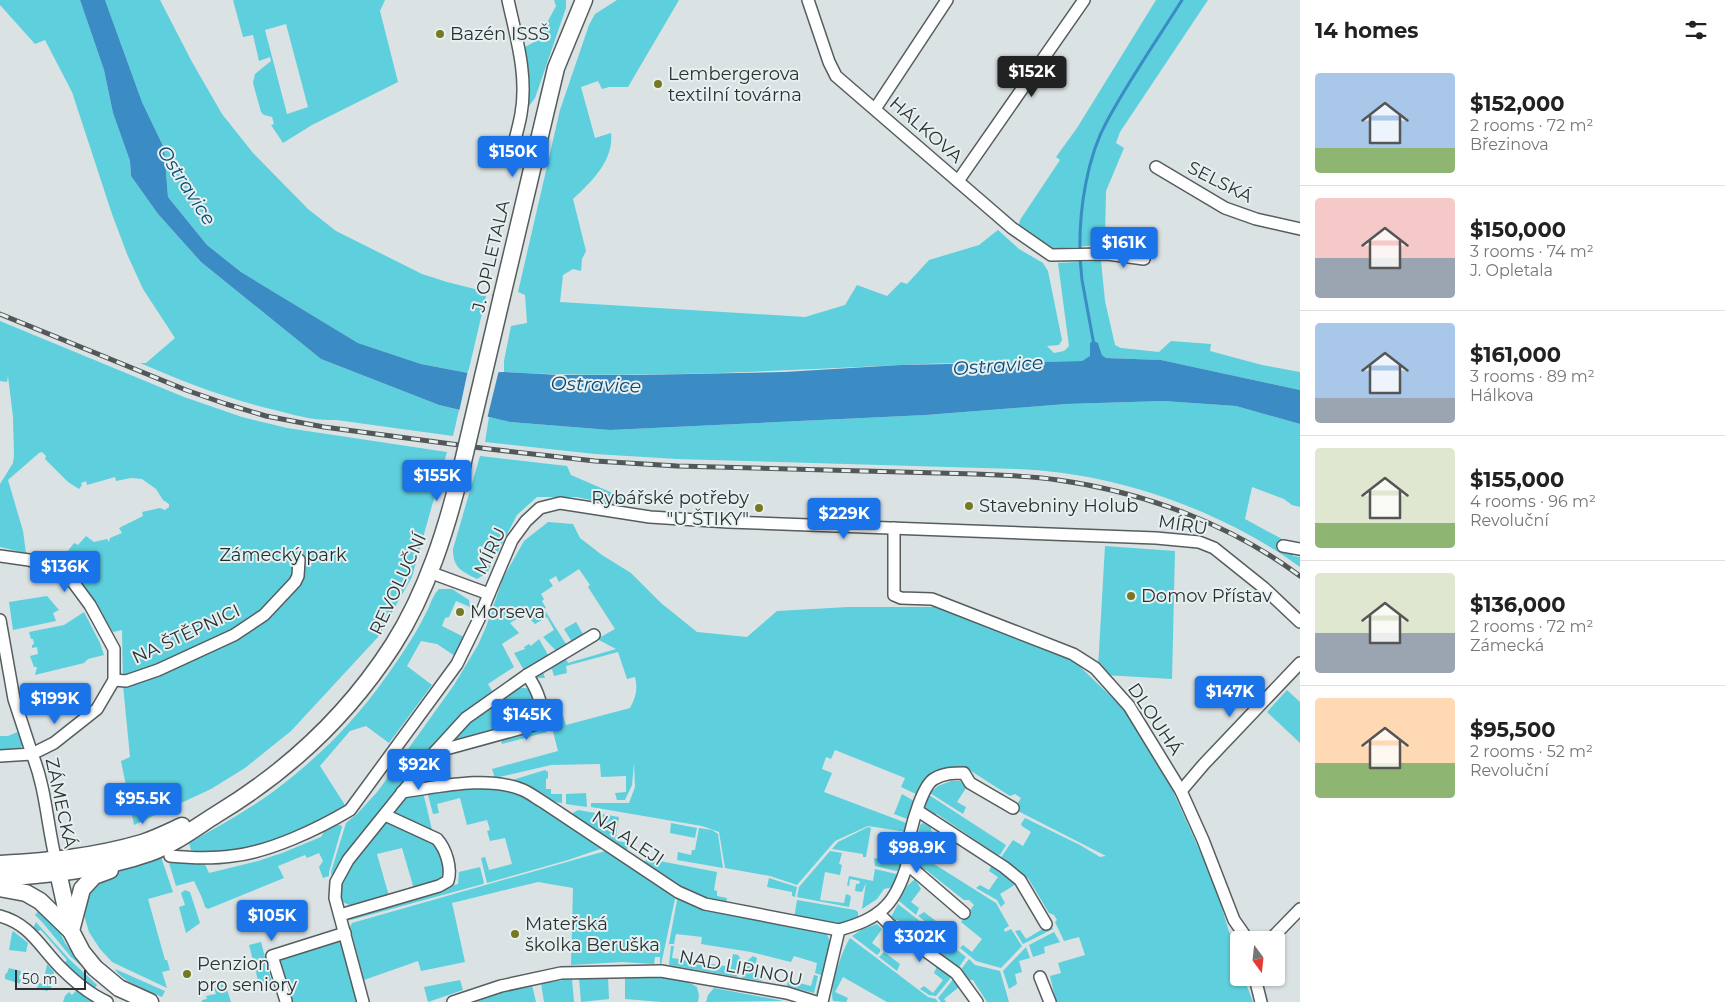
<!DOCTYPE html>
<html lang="en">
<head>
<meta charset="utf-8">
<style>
  :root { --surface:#fff; --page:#f6f6f6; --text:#222; --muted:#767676; --line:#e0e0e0; --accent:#1a73e8 }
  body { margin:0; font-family:Montserrat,sans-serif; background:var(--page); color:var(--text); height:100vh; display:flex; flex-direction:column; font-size:19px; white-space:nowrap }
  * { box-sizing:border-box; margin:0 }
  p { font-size:16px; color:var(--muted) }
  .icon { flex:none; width:28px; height:28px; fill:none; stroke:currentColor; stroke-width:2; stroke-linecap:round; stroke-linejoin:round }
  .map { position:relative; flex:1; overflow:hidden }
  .panel { display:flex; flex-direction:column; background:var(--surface); width:425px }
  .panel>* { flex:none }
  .needle { width:32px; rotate:165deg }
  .buttons { position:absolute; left:1230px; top:931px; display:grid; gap:10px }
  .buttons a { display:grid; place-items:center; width:55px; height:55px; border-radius:5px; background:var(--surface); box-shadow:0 1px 4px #0004; font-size:25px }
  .scale { position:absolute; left:15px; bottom:12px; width:71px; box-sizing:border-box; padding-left:5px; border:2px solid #2e3132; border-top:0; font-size:14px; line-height:18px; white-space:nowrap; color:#2e3132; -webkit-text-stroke:4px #e7f0f1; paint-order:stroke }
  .price { position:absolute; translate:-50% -42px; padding:0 11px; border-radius:5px; background:var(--accent); color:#fff; font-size:16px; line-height:32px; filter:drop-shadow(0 1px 2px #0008) }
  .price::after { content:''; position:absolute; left:50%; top:30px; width:15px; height:11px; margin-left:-8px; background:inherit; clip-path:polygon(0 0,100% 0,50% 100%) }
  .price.on { background:#222; color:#fff }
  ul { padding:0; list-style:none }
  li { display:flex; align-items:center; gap:15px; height:125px; padding:0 15px }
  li+li { border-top:1px solid var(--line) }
  li span { display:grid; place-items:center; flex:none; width:140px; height:100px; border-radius:5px; color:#555 }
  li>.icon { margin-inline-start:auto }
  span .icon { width:60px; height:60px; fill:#fffc; stroke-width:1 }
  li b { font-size:21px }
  h2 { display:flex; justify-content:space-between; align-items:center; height:60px; padding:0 15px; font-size:21px }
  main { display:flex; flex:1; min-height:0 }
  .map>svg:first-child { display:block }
  .green { fill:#5ecfdc; fill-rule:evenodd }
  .water { fill:#3b8bc5 }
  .pier { fill:#dae2e3 }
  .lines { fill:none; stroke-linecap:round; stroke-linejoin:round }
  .stream { stroke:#3b8bc5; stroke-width:3 }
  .minor-casing { stroke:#565d5e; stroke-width:14 }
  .secondary-casing { stroke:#565d5e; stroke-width:19 }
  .minor { stroke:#fff; stroke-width:11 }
  .secondary { stroke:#fff; stroke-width:16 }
  .rail-casing { stroke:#535758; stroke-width:5 }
  .rail { stroke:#e7f0f1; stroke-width:3; stroke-dasharray:9; stroke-linecap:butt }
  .secondary-bridge-casing { stroke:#565d5e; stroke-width:19; stroke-linecap:butt }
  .secondary-bridge { stroke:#fff; stroke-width:16 }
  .poi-dot { fill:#767922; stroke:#e7f0f1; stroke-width:2 }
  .labels { text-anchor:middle; stroke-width:4; stroke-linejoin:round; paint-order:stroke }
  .poi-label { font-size:18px; fill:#2e3132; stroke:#e7f0f1; text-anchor:start }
  .street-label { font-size:18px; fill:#2e3132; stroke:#e7f0f1 }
  .park-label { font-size:18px; fill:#193033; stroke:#e7f0f1 }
  .water-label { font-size:19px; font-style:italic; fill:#0b4970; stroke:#e7f0f1 }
</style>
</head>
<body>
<main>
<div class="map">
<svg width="1300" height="1002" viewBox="0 0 1300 1002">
  <rect width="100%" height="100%" fill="#dae2e3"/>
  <!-- green -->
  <g class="green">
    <path d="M0,0H80L104,70L113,113L130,161L131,176L158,214L201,262L321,359L439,405L459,410L453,436L336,420C315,421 294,415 275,410C228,399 184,382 140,363H146L175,338L143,289L127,254L112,214L72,92L45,40L35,44L0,5Z"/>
    <path d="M105,0H160L192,62L222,114L253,153L308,209L336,231L422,274L447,282L487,292L468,373L421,364L358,343L241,272L207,245L168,197L164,148L142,102Z"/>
    <path d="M233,0H385L380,11L398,82L312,125L283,143L271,125L274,124L272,117L264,115L261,112L253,83L255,74L271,61L270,57L259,61L253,35L243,37ZM286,24L308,107L287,114L265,30Z"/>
    <path d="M554,0H566V8L535,98L529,106L525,47L538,40L556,6Z"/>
    <path d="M617,0H679L628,87H609L602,89L598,81L581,87L595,138L611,133C614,161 591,182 573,199L586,251L582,259L581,271L573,269L563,275L560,302L805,317L845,305L857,285L887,296L901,282L907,284L929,260L979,245L998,230L1019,249L1043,263L1048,271L1062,340L1059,345L1047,346L1054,353L1064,351L1069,346L1058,263L1101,261L1105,301L1115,345L1121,348L1159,352L1171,341L1211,344L1210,351L1262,365L1300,372V390L1161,360L1106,358L1102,355L1098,343L1090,347L1091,356L1082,361C1021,363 961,362 901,365C768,371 637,379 504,372V361L511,326L527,323L525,295L518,292L560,110L589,25L595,14Z"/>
    <path d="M1156,0H1208L1120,132L1116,143L1124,148L1106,191L1105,237L1101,239L1099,245L1051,249L1019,226L1020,220L1060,160L1056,157L1077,128Z"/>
    <path d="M0,321L184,397L242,417L287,428L447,452L412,577L378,637L291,731L245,768L211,789L134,825L121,761L130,757L123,685L122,630L113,632L94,602L80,584L58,564L74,543L78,545L86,536L94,542L107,539L109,542L110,538L122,533L119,528L143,516L142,512L160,508L165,510L169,507V504L163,500L156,489L142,479L131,478L116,481L115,477L87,485L86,481L81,483L82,485L79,489L68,482L45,459L46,456L42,452L39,453L8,480L23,531L26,553L0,547V484L13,463L14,456L13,417L8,376L7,382L0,381Z"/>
    <path d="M1163,401L1236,406L1300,424V507L1292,505L1284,499L1252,487L1245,519L1293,545V556L1300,557V567C1222,510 1113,472 1016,469L677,459L595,454L485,442L489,417L510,422L610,430L926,415L1066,404Z"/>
    <path d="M480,456L567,466L571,475L622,497L625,505H613L577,497H537L517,515L487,573L477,579C461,571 453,568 453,549Z"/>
    <path d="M548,522L573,524L580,538L602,555L631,573L661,603L697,632L747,637L777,611L848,607H947L1073,660L1126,711L1171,787L1216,887L1229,932L1239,940V978H1244L1253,1002H1056L1050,976L1061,973L1058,963L1085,955L1079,937L1064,941L1055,922L1057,920L1054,915L1049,913L1028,878H1024L1001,859L1002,856L1013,840L1023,846L1031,832L1022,826L1021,824L1025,818L1080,845L1100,857L1106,856L1014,809L1021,798L1015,794L1010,796L968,769L925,780L920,785L916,794L901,787L905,778L835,750L831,759L826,757L822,769L832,773L824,792L909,824L907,832L868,826L835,841L797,885L770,876L725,868L719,832L702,826L591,807V803H629L635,787L634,763L632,785L625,800H617L615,793L626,792V776L601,777L600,764L551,765L495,778L492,769L558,751L549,716L560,714L563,716L566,725L630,708C636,697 638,689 635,677L627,679L618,652L566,666L567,673L554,676L552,669L543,672L545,678H536L564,655L568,663L616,649L597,639L615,629L588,587L590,585L579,569L559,582L556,576L549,580L553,586L541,594L544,599L542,601L546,608L544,609L566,644V648L558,653L543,637L554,630L547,617L535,624L525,614L510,623L519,633L502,644L514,667L488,684L492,691L507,683L479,704L333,882L331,872L346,823L357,814L378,791L454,685L478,645L486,627L503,578L524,541Z"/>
    <path d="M1105,546L1175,551L1172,679L1104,675L1098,668Z"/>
    <path d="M439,589H452L469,600L470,607L456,601L449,617L445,618L442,626L464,637L455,656L437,644L421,641L407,666L432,685L389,743L366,726L350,731L320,766L345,805C314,828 253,852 214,854C207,855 199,852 191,850L189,843C224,823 261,803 292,777C328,748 360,714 386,677C400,657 414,637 425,615C430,606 432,596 439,589Z"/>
    <path d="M47,596L59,610L53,613L56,621L13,630L9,602Z"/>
    <path d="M84,612L100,643L104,655L88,659L84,663L35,675L37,667H34L30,656L38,654L37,647L32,648V645L34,644L33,639H31L29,632L64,625Z"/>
    <path d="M576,622L583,634L582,639L572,642L564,629Z"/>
    <path d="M539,639L548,655L547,659L525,672L514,653L525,649L524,647L529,644L531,646Z"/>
    <path d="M518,688H526L534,694L537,718L454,742L453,738L469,723Z"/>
    <path d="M1287,690L1300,702V743L1267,712Z"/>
    <path d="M545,726L547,732L502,744L501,740L504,736Z"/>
    <path d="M20,731C21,738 25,744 20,749L0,753V736H8Z"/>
    <path d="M445,753L451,777L422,786L419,783L418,779L436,756Z"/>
    <path d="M545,770L548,772V778L546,779V789H551V794H562V803L548,801L509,781Z"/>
    <path d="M951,781H960L966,788L957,802L966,807L963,814L930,793L938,786Z"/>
    <path d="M449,787L510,789L528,796L606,847L568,860L487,883L481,858L485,857L489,870L512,864L505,838L490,841L487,831L490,830L487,820L467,825L460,798L437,804L439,813L433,814L427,791Z"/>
    <path d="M423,792L433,834L396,815L395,811L405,796Z"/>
    <path d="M586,793L587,807L566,804V794Z"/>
    <path d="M902,794L914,801L910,820L894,814Z"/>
    <path d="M929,795L1006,845L1000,855L996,854L937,814L933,815L924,809Z"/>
    <path d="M578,810L619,817L616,835L618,836V841L628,843L627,850L618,849L572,815L573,813Z"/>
    <path d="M388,822L435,843C450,877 450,877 414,889L402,848L377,854L389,896C380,898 355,908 347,904C321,894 375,834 384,823Z"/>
    <path d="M671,823L697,828L695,838L670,833Z"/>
    <path d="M923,823L931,827V831L933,832L925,847L933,852L931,859L915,849L920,825Z"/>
    <path d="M337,825H341L342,827L329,872V876L323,878L319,867L323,861L319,853L307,858L305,855L278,866L284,878L208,909L205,907L202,898L194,881L176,886L169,863L203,860L209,873L258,861L282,853L321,837L325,830Z"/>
    <path d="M868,827L871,828L866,857H863V854L832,849L838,842Z"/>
    <path d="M699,828L712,830L718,834L723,868L677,860L678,852L691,855L692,850H695Z"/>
    <path d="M609,850L676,894L661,965H660V957H655L654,964L622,962L571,965L573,888L538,882L452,903L465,962L421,971L418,961L364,980L350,927L352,923Z"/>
    <path d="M830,851L842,853L839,864L842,865L840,875L825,872L820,900L844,903L846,894L849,895L851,897L849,907L797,897L799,887Z"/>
    <path d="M891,852L901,853L902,856L900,870L896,871L875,866L874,858L889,861Z"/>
    <path d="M915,852L996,903L1009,926L1004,929L1005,932L1011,929L1022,946L1001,968L976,961L960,948L963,945L972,952L982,939L961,922L974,905L969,900H964L926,870L922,871L912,863Z"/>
    <path d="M161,857L173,892L148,899L165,960H167L170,970L162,972L167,988L112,962L100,949L89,932L84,915L86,896L104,877Z"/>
    <path d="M649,859L717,872L714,890L717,891V896L727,898L726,907L692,897L642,865L643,862Z"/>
    <path d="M993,862L1016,883L1013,886L1000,894L1005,903L1001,907L997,900L976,888L980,885L989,890L998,877L989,871Z"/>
    <path d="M480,867L484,883L483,884L351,920L347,919L353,914L458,884L459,872Z"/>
    <path d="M875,869L896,874L898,876L893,887L884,889L877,899L862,909L866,883L862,892L855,891L856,884H859L860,881L850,879L849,886L847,885L849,876L873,881Z"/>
    <path d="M769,878L797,887L795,897L792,896V892L767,887Z"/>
    <path d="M915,879L921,889L911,902L919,908L916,915L899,901L907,886Z"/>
    <path d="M185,890L190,892L200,923L186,933L179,907L185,905L181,893Z"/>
    <path d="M678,895L822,930L827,934L831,944L821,988L818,994H816L821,975L815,973L817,963L794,956L791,962L751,952L701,944L702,937L676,934L674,944H669L665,965Z"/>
    <path d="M797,900L855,910L858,912V919L841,926L794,919Z"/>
    <path d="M898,904L966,957L957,970L953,967V963L898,920H895L891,917Z"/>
    <path d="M41,908L54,920L65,943L80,962L110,991L71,957L43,923L35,915Z"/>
    <path d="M924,912L940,924L937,930L918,916Z"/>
    <path d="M36,922L69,959L97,985L93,991L63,965L67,960L41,930L35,932L32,931Z"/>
    <path d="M877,924L882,929L872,943L880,949V952L877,955L852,936L863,929Z"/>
    <path d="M1051,924L1053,929L1023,944L1015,931L1020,930L1026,939Z"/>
    <path d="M13,931L28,943L26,952L9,950L12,933Z"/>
    <path d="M1054,932L1060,942L1044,947L1045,953L1033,957L1029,945Z"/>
    <path d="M850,938L928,997L936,999L938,1002H887L843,977L835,992L848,998L846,1002L833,1001C829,987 842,951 850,938Z"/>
    <path d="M339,941L341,942L359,1002H290L279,962L282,957Z"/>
    <path d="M261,942L272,983L260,988L249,945Z"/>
    <path d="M671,946H674L672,958L731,967L733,954L738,955L741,960L737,977L669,965Z"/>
    <path d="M1026,947L1030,958L1019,961L1022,972L1015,974L1017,984L1009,989L1003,971Z"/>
    <path d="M884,952L900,964L897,971L879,957Z"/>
    <path d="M753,956L757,958L754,972L764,974L762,981L742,978L747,961Z"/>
    <path d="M969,959L975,965L1000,971L1009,1002H987L973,980H967L959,972Z"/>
    <path d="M47,964L54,972L51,988L47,991L37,988L39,983L43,984Z"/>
    <path d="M938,964L953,975L936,996L929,995L920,989L924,986L933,993L943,980L934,973Z"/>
    <path d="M9,968L21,971L19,979L22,980L21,984L5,979V974L7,973Z"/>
    <path d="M115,969L165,991L162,997C149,992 120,980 115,969Z"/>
    <path d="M814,975L818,976L814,993L787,986L788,980L811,986Z"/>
    <path d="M625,976C647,977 677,974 697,987L699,996L698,1002H662L625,999Z"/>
    <path d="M608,977L609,999L581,1002L579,978Z"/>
    <path d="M955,977L960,985L959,987L944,999L946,1002H941L938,998Z"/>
    <path d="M572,979L574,1002H544L541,983Z"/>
    <path d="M460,980L463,990L428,1002L424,987Z"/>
    <path d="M225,983L231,1002H202V1000L207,999L206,996L216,994L214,988Z"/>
    <path d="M532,985L536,1002H470L504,991Z"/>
    <path d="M75,987L98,1002H63L65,996L69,992L72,995L76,991L73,988Z"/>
    <path d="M714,988L779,1000L783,1001L706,1002L708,995Z"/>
  </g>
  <!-- water -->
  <path class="water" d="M80,0H105L142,102L164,148L168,197L207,245L241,272L358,343L421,364L468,373L504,372L561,375H640L784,372L901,365L1082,361L1090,356V343L1093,341L1098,343L1102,355L1106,358L1161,360L1300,390V424L1236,406L1163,401L1066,404L926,415L610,430L510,422L439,405L321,359L201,262L158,214L131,176L130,161L113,113L104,70Z"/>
  <!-- pier -->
  <path class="pier" d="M468,370H499L487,419L459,412Z"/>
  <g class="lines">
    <!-- stream -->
    <g class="stream">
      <path d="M1080,251C1079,210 1087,157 1107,121C1129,80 1157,40 1182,0"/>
      <path d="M1080,258L1082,280L1094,345"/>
    </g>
    <defs>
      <g id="minor">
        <path d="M508,0C516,37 528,75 521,114C519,126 515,139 512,151"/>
        <path d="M808,0L829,62L836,76L1012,228L1051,255L1107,254L1144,259"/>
        <path d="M875,109L947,0"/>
        <path d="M1156,167L1225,208L1256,219L1300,229"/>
        <path d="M958,181L1084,0"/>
        <path d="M894,528V595L901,598L932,599L1073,654L1095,668L1129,706L1181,791L1203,840L1234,920L1248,940"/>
        <path d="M1283,546L1300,549"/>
        <path d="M0,556L29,560L54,568L73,582L90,605L114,649V680L97,709L54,743L32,754C46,788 47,825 56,861"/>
        <path d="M429,572L489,594L512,540L526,521L540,508L560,503L650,517L728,522L1156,538L1199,542L1214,548L1264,588L1300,622"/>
        <path d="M0,620L14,699L32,754L0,756"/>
        <path d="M114,680L126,681L158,670L234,635L264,615L295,582L298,576L299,560"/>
        <path d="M435,752L537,724C548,712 536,687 527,675"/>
        <path d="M1181,791L1204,764L1300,663"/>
        <path d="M402,792C439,787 487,775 523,790C530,793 536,798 543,802L678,892L705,904L839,930"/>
        <path d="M918,811L1004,867L1020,880L1046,924"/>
        <path d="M170,856C191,858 211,859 232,856C270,852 318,829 350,810L457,664L479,619L489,594"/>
        <path d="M907,864L964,913"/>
        <path d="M878,913L890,925L956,973L977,1002"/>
        <path d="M340,915L439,886L448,881C452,868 446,849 437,839L385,815"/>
        <path d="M0,916C30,924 40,947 61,968C75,982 89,994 107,1002"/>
        <path d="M1270,940L1300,909"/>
        <path d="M1040,977L1050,1002"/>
        <path d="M1255,978L1261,1002"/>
        <path d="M286,1001L272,956L345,933"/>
        <path d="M363,1002L335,898L336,882L348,860L434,753L466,718L527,675L594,635"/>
        <path d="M453,1002L501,986L561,973L661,971L787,993L816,1002"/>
        <path d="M822,1002L839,930C856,925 874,919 886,906C896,896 903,878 907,865C909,855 908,844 910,834C913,821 923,785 934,779C944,773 953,773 964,773L970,783L1013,808"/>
      </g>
      <g id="secondary">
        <path d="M502,296L556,68L584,0"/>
        <path d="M56,863L71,931L82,952L95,968L119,988L150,1002"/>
        <path d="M0,864C50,861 94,857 142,843C155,839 169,832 182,826"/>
        <path d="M0,878C50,874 101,870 149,853C173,845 196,827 217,814C288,771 348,715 393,645C427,592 447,528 462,466"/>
        <path d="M0,888L26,893L40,901L71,931"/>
        <path d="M72,927L82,889L94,876L110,870"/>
      </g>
    </defs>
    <!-- minor casing -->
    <use href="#minor" class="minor-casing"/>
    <!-- secondary casing -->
    <use href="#secondary" class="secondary-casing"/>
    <!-- minor -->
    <use href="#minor" class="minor"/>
    <!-- secondary -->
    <use href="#secondary" class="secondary"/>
    <defs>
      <path id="rail" d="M0,314L186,390L226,404L266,416L324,427L489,449L595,461L677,466L975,474C1003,475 1031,476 1058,480C1144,492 1230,524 1300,576"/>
    </defs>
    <!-- rail casing -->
    <use href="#rail" class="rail-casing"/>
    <!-- rail -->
    <use href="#rail" class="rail"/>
    <defs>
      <path id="secondary-bridge" d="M462,466L502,296"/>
    </defs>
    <!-- secondary-bridge casing -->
    <use href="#secondary-bridge" class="secondary-bridge-casing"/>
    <!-- secondary-bridge -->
    <use href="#secondary-bridge" class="secondary-bridge"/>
  </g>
  <!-- markers -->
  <g class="poi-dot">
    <circle cx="440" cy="34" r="5"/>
    <circle cx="658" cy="84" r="5"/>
    <circle cx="969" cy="506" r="5"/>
    <circle cx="759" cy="508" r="5"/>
    <circle cx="1131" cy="596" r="5"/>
    <circle cx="460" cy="612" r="5"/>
    <circle cx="515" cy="934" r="5"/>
    <circle cx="187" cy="974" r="5"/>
  </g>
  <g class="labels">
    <!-- poi labels -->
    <g class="poi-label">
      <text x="450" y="40">Bazén ISSŠ</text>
      <text x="668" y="80">Lembergerova<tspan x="668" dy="21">textilní továrna</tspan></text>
      <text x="749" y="504" text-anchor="end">Rybářské potřeby<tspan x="749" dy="21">"U ŠTIKY"</tspan></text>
      <text x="979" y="512">Stavebniny Holub</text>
      <text x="1141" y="602">Domov Přístav</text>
      <text x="470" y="618">Morseva</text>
      <text x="525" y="930">Mateřská<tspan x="525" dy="21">školka Beruška</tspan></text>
      <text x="197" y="970">Penzion<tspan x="197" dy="21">pro seniory</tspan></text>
    </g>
    <!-- street labels -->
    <g class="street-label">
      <text transform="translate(926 130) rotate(41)" y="6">HÁLKOVA</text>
      <text transform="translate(1220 182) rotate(27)" y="6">SELSKÁ</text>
      <text transform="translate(491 256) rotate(-77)" y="6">J. OPLETALA</text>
      <text transform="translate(1183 525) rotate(9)" y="6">MÍRU</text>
      <text transform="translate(490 551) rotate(-64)" y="6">MÍRU</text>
      <text transform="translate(398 584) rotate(-65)" y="6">REVOLUČNÍ</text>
      <text transform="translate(186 634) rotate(-25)" y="6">NA ŠTĚPNICI</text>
      <text transform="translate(1155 719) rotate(56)" y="6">DLOUHÁ</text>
      <text transform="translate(61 803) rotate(78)" y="6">ZÁMECKÁ</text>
      <text transform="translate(628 838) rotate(34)" y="6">NA ALEJI</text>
      <text transform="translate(741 968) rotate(11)" y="6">NAD LIPINOU</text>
    </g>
    <!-- park labels -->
    <g class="park-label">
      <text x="283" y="561">Zámecký park</text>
    </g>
    <!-- water labels -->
    <g class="water-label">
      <text transform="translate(187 185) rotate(57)" y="7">Ostravice</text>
      <text transform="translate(998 365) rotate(-4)" y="7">Ostravice</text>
      <text transform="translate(596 384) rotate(2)" y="7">Ostravice</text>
    </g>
  </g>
</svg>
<div class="buttons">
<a><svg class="needle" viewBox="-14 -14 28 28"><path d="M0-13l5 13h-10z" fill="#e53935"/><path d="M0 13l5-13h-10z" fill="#767676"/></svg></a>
</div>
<div class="scale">50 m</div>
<b class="price on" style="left:1032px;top:98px">$152K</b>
<b class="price" style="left:513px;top:178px">$150K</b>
<b class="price" style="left:1124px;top:269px">$161K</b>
<b class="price" style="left:437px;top:502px">$155K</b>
<b class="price" style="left:844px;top:540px">$229K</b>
<b class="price" style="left:65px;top:593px">$136K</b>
<b class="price" style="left:1230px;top:718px">$147K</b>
<b class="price" style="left:55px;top:725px">$199K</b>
<b class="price" style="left:527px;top:741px">$145K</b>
<b class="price" style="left:419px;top:791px">$92K</b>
<b class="price" style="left:143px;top:825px">$95.5K</b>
<b class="price" style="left:917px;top:874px">$98.9K</b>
<b class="price" style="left:272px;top:942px">$105K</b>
<b class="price" style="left:920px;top:963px">$302K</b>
</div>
<section class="panel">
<h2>14 homes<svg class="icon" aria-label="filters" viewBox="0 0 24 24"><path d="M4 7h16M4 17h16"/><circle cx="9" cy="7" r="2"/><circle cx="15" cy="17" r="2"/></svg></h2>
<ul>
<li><span style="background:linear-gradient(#a9c7e8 75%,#8fb573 0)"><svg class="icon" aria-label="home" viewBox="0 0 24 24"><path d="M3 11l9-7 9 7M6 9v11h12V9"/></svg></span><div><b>$152,000</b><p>2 rooms · 72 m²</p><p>Březinova</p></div></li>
<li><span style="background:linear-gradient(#f6c9c9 60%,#9aa5b1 0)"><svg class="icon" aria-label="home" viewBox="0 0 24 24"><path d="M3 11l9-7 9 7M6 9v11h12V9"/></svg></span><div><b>$150,000</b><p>3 rooms · 74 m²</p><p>J. Opletala</p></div></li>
<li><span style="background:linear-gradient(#a9c7e8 75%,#9aa5b1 0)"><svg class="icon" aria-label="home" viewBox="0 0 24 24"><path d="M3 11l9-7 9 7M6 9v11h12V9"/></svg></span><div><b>$161,000</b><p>3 rooms · 89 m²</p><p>Hálkova</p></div></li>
<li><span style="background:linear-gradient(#dfe7d0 75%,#8fb573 0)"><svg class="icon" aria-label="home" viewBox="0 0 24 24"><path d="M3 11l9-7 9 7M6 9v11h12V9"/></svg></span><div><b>$155,000</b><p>4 rooms · 96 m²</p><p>Revoluční</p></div></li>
<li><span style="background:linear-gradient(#dfe7d0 60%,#9aa5b1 0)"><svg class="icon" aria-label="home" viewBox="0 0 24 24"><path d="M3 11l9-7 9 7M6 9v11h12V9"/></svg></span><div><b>$136,000</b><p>2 rooms · 72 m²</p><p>Zámecká</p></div></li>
<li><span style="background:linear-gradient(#ffd9b3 65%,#8fb573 0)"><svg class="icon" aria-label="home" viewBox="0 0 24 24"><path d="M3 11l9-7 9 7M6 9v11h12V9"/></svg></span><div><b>$95,500</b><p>2 rooms · 52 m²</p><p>Revoluční</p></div></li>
</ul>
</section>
</main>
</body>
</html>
